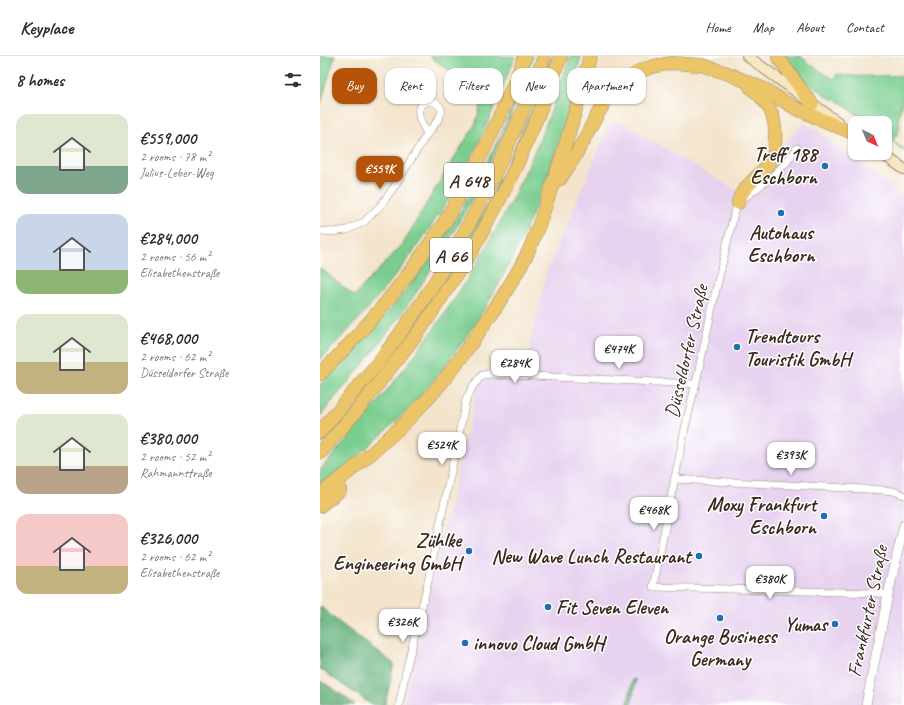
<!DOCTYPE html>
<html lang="en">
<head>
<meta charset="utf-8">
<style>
  :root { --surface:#fff; --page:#f7f7f7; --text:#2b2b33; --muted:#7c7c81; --line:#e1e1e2; --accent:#b45309 }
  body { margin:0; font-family:Caveat,sans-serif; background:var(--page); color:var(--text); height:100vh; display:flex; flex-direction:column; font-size:15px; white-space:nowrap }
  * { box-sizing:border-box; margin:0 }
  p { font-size:13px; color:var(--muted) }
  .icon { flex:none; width:22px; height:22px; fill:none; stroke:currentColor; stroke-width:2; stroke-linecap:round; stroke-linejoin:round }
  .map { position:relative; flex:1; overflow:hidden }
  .drawer { display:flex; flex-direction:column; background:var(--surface); width:320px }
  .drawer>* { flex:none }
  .top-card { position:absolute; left:12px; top:12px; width:380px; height:36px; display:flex; gap:8px }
  .needle { width:26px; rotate:136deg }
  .tools { position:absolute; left:528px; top:60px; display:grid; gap:8px }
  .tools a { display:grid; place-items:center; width:44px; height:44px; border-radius:8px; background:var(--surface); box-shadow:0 1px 3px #0004; font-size:20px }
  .price { position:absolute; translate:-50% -34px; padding:0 9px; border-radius:8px; background:#fff; color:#222; font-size:13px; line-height:26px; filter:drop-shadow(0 1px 2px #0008) }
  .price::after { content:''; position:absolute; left:50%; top:24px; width:12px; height:9px; margin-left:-6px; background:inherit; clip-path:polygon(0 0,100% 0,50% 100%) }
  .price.on { background:var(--accent); color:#fff }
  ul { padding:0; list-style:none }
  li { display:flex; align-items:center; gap:12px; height:100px; padding:0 16px }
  li span { display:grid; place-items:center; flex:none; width:112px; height:80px; border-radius:12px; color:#555 }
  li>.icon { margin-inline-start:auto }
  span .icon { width:48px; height:48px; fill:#fffc; stroke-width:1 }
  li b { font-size:17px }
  h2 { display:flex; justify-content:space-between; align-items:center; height:48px; padding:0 16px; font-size:17px }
  .tag { padding:0 14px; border-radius:12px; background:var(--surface); box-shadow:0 1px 3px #0004; font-size:14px; line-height:36px }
  .tag.on { background:var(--accent); color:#fff }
  header { display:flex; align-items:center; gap:24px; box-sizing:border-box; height:56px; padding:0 20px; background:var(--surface); border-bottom:1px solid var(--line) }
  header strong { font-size:19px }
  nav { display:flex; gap:22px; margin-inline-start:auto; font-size:14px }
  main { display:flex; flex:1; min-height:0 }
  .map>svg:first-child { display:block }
  .built { fill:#e7d2ef }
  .green { fill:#7acd8f; stroke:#5a7c56 }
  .forest { fill:#63b07a; stroke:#4f6d4c }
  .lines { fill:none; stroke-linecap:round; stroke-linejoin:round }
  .minor-casing { stroke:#978774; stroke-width:8 }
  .tertiary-casing { stroke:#978774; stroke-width:10 }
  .secondary-casing { stroke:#978774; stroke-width:12 }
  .motorway-casing { stroke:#978774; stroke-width:14 }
  .minor { stroke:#fff; stroke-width:7 }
  .tertiary { stroke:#fff; stroke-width:9 }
  .secondary { stroke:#f7e8c3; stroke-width:10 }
  .motorway { stroke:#ecc569; stroke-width:13 }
  .poi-dot { fill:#1f6fb2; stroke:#fff; stroke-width:1.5 }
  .labels { text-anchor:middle; stroke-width:3; stroke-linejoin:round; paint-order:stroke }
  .shield { fill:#fff; stroke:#766a62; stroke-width:1 }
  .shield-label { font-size:19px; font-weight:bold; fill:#3b2a1e }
  .poi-label { font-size:20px; font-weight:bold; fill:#3b2a1e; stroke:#fff; text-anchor:end }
  .street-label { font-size:20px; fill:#3b2a1e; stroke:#fff }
</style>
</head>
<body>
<header>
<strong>Keyplace</strong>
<nav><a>Home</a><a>Map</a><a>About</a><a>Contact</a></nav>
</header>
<main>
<section class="drawer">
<h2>8 homes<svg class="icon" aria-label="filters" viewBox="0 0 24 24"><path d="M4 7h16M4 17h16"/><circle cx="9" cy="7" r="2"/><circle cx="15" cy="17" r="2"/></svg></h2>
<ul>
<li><span style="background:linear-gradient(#dfe7d0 65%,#7fa58c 0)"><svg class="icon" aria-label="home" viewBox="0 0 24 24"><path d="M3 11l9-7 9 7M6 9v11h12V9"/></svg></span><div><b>€559,000</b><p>2 rooms · 78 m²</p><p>Julius-Leber-Weg</p></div></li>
<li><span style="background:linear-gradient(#c9d6e8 70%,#8fb573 0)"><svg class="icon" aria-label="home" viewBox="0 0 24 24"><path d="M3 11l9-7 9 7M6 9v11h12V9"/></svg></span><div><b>€284,000</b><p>2 rooms · 56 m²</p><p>Elisabethenstraße</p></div></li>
<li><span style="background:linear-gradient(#dfe7d0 60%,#c2b280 0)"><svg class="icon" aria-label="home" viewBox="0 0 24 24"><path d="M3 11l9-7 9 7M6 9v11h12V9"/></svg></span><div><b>€468,000</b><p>2 rooms · 62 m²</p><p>Düsseldorfer Straße</p></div></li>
<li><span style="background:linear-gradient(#dfe7d0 65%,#b9a48a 0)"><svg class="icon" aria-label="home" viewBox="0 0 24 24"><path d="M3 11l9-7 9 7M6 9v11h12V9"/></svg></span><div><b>€380,000</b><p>2 rooms · 52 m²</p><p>Rahmannstraße</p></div></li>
<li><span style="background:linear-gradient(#f6c9c9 65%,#c2b280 0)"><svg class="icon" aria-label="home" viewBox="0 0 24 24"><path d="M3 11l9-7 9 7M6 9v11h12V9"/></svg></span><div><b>€326,000</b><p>2 rooms · 62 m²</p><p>Elisabethenstraße</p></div></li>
</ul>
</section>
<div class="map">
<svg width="584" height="649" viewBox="0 0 584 649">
  <rect width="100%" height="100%" fill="#fff"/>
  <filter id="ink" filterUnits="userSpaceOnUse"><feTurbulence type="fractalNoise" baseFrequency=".025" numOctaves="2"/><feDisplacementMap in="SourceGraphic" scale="8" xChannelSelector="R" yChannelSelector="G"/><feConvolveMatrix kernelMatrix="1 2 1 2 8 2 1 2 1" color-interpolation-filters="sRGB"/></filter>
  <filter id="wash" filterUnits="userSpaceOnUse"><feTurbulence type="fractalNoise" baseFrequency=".012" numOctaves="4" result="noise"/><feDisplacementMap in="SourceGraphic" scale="16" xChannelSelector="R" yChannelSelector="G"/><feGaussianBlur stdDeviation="0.9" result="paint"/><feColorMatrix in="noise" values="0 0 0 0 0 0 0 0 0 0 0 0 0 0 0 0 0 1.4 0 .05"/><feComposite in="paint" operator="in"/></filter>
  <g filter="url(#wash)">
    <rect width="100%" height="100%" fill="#f3e4cb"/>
    <!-- built -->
    <path class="built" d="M300,66L419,136L485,66L584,141V649H83L161,315L204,316L227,214L290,67Z"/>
    <!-- green -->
    <g class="green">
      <path d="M0,0H15L0,50Z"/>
      <path d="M109,0H195C190,14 184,28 178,42C169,64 160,85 149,106C111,180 58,245 0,304V212L34,240L83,188L115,133L156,67L162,42L155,33Z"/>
      <path d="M211,0H214C199,39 184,78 166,115C142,164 114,211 83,256C58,292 28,326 0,360V328C19,309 38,291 55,271C125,193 178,99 211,0Z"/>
      <path d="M231,0H234L205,75L170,149L149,188L104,258L53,327L0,390V385C26,355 50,324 74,292C86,276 99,261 110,244C161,169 201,86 231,0Z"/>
      <path d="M250,0H261C233,131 181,254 88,353C63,379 37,402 9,424V422L0,428V414C40,368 80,321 116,270C173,189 221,95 250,0Z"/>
      <path d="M463,0H481L488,7L513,23L517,18C539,23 562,18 584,20V37L578,64L580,69L578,77L573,85L584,93V95L565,80V67H548L515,42L513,44L486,25L478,18Z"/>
    </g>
    <!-- forest -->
    <g class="forest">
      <path d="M0,550L16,564L74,608L65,649H52L0,613Z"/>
      <path d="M313,623L316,624L311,649H307Z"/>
      <path d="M0,625L14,633L35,649H0Z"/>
    </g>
  </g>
  <g filter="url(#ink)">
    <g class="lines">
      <defs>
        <g id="minor">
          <path d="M110,45C133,51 115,68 107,78C101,66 90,50 110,45Z"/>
          <path d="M477,92L466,107L450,122L418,147L414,158L395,238L378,318L365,372L333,531L558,537L568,539"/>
          <path d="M0,175L13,176L27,174L44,166L61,149L74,131L107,78"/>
          <path d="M354,423L563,434L573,435L584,439"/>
          <path d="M79,649L87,610L107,530L146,344L153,330L162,319L171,318L376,328"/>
        </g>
        <path id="tertiary" d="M546,649L568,539L584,469"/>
        <g id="secondary">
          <path d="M427,0L519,67"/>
          <path d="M561,97L584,113"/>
        </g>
        <g id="motorway">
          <path d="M458,0L465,11L492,48"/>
          <path d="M240,123L252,105L264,84L277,59L288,41L301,27L311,21L320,15L335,10L352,7L382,9L409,18L444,33L475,52L533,77"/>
          <path d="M418,147C419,144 420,141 421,139C426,129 441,118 448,108C453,102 455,93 455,85C457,61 449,46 430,31"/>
          <path d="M0,318C44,275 84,227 118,176C123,169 128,161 132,153C161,104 184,53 205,0"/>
          <path d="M0,376C19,353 38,331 57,308C113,237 159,157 195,73C205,49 216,25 224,0"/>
          <path d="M0,397L39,352L101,273L152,195L176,151L199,104L219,57L241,0"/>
          <path d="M0,438C36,412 71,382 102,349C125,325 144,298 163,270C179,247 194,224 207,198C217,177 224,155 231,133C246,89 259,45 270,0"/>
          <path d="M0,450L20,434"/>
        </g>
      </defs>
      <!-- minor casing -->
      <use href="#minor" class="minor-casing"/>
      <!-- tertiary casing -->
      <use href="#tertiary" class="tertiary-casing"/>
      <!-- secondary casing -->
      <use href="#secondary" class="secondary-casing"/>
      <!-- motorway casing -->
      <use href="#motorway" class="motorway-casing"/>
      <!-- minor -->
      <use href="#minor" class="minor"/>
      <!-- tertiary -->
      <use href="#tertiary" class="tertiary"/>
      <!-- secondary -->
      <use href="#secondary" class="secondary"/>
      <!-- motorway -->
      <use href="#motorway" class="motorway"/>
    </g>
  </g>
  <!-- markers -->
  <g class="poi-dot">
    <circle cx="505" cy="110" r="4"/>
    <circle cx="461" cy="157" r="4"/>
    <circle cx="417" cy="291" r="4"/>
    <circle cx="504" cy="460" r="4"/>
    <circle cx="149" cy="495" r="4"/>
    <circle cx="379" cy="500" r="4"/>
    <circle cx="228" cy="551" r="4"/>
    <circle cx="400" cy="562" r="4"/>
    <circle cx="515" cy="568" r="4"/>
    <circle cx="145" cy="587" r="4"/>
  </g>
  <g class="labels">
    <!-- shield labels -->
    <g class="shield">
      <rect x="124" y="107" width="50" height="34" rx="3"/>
      <rect x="110" y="182" width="42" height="34" rx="3"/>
    </g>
    <g class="shield-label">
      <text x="149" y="131">A 648</text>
      <text x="131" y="206">A 66</text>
    </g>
    <!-- poi labels -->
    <g class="poi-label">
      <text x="497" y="105">Treff 188<tspan x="497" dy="23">Eschborn</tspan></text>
      <text x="461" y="183" text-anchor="middle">Autohaus<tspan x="461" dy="23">Eschborn</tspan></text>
      <text x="425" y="287" text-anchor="start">Trendtours<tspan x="425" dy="23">Touristik GmbH</tspan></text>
      <text x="496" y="455">Moxy Frankfurt<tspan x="496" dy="23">Eschborn</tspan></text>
      <text x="141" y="491">Zühlke<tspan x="141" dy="23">Engineering GmbH</tspan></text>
      <text x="371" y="507">New Wave Lunch Restaurant</text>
      <text x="236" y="558" text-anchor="start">Fit Seven Eleven</text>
      <text x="507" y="575">Yumas</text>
      <text x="400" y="587" text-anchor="middle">Orange Business<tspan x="400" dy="23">Germany</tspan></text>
      <text x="153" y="594" text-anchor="start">innovo Cloud GmbH</text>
    </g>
    <!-- street labels -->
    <g class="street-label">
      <text transform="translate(366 295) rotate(-77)" y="7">Düsseldorfer Straße</text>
      <text transform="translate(547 555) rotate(-78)" y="7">Frankfurter Straße</text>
    </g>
  </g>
</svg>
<div class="tools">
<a><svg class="needle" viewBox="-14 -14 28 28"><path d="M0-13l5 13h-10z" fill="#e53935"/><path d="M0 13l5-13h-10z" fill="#7c7c81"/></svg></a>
</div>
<b class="price on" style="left:60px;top:134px">€559K</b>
<b class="price" style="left:299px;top:314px">€474K</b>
<b class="price" style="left:195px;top:328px">€284K</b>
<b class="price" style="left:122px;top:410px">€524K</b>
<b class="price" style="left:471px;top:420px">€393K</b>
<b class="price" style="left:334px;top:475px">€468K</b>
<b class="price" style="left:450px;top:544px">€380K</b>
<b class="price" style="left:83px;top:587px">€326K</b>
<div class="top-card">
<a class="tag on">Buy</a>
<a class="tag">Rent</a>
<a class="tag">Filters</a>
<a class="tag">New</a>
<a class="tag">Apartment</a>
</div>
</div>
</main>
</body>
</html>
